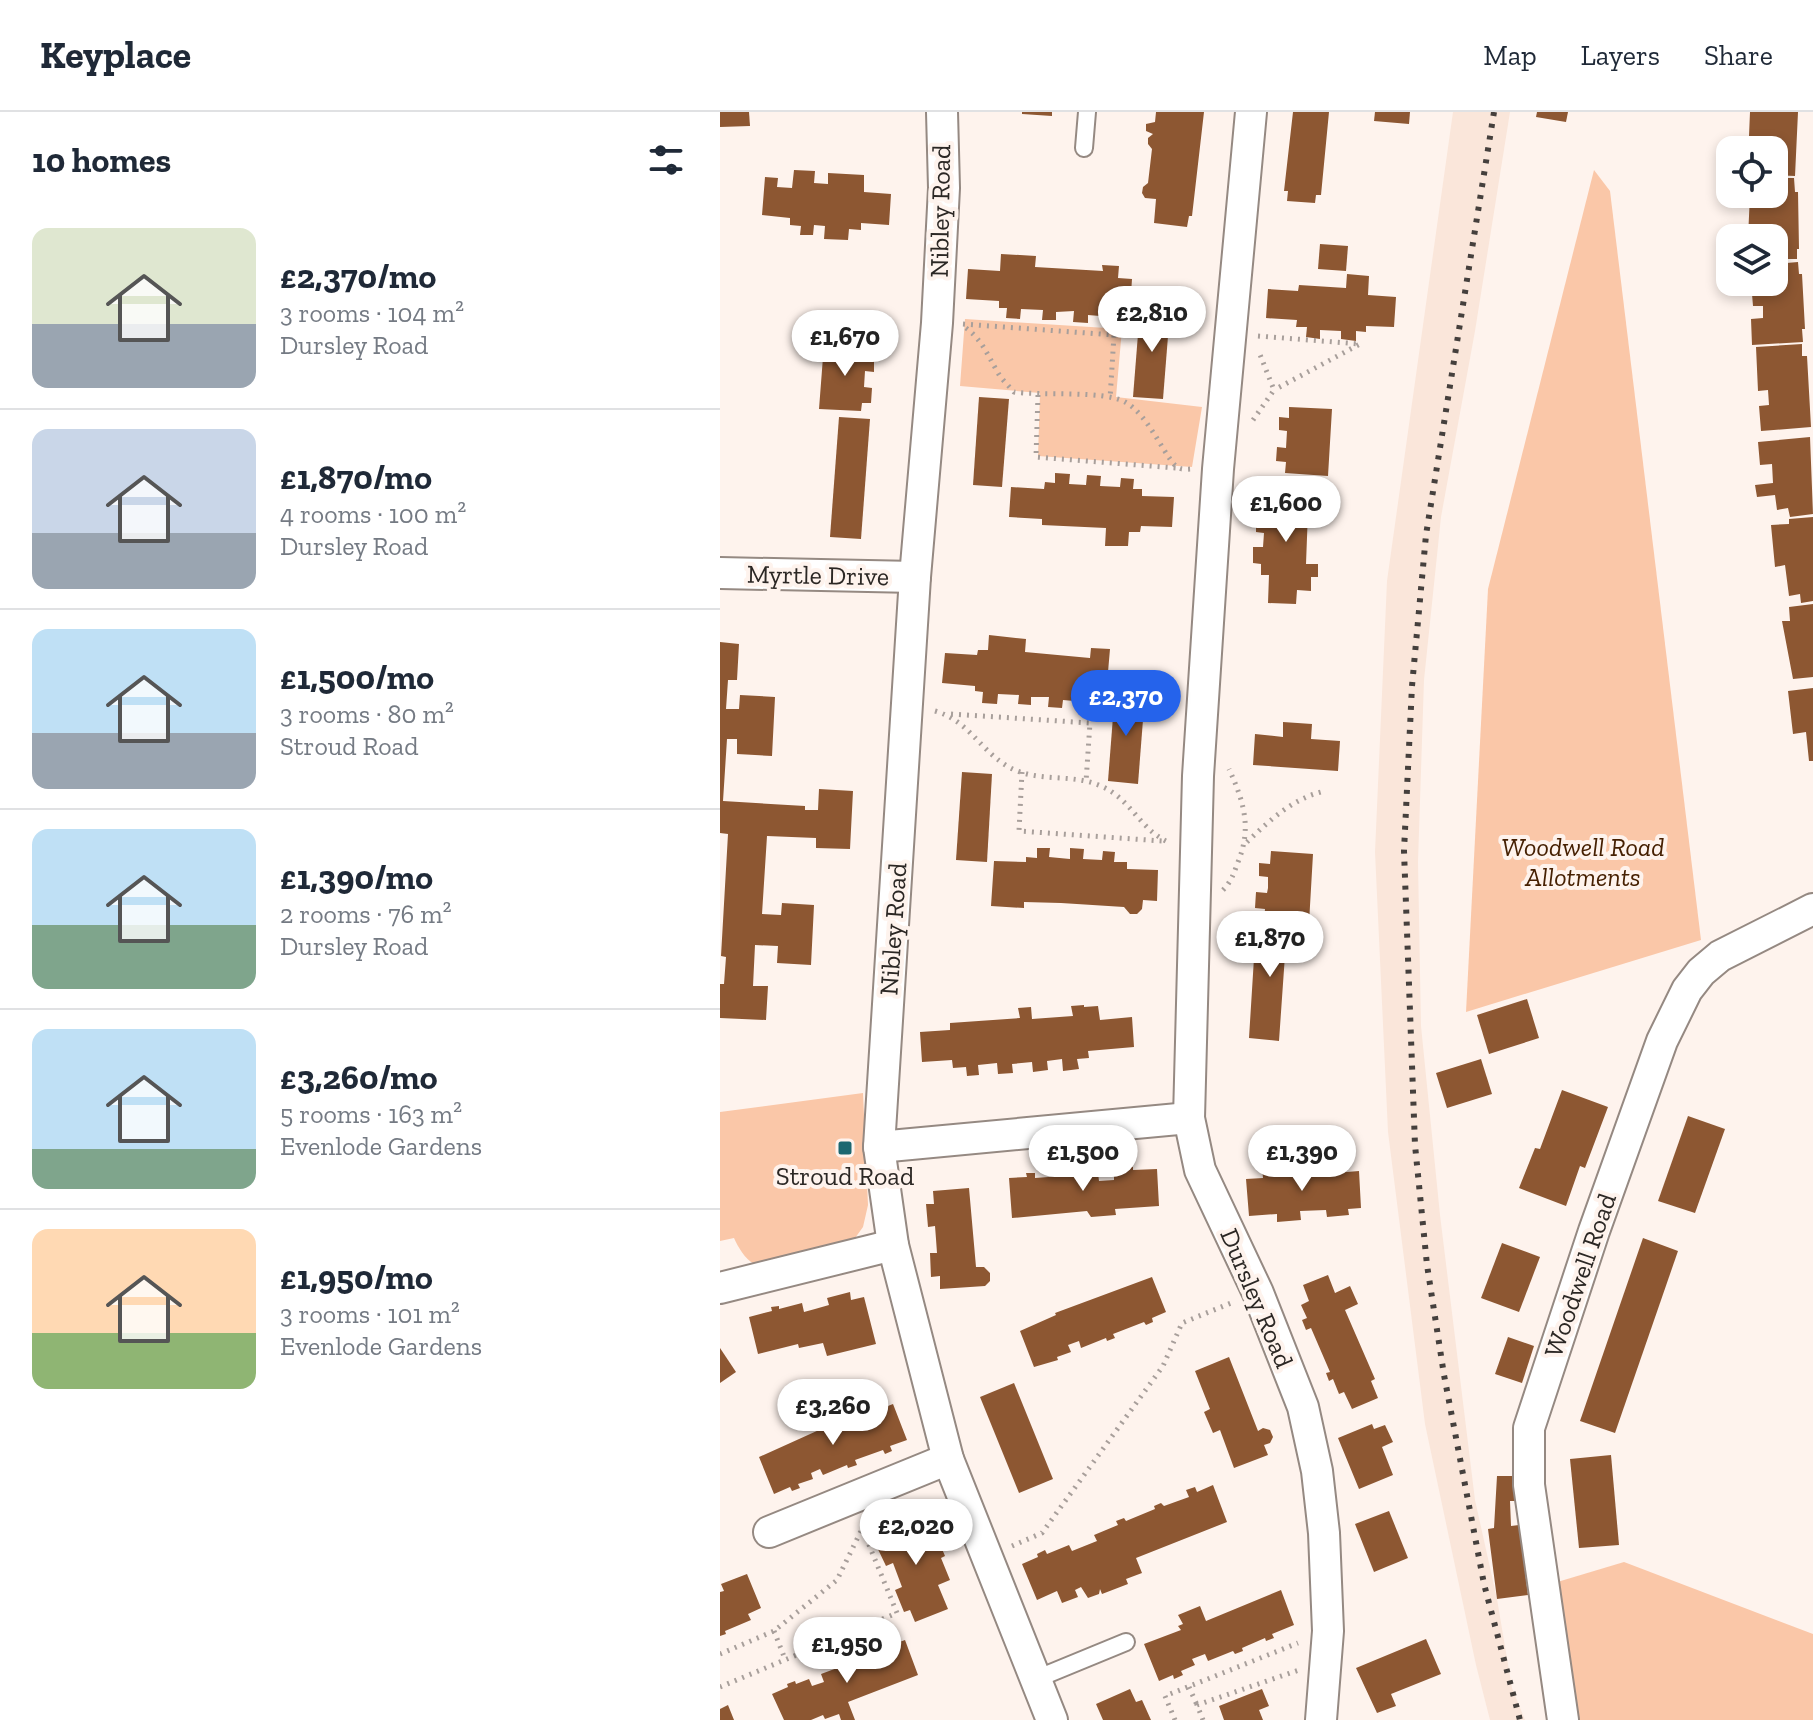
<!DOCTYPE html>
<html lang="en">
<head>
<meta charset="utf-8">
<style>
  :root { --surface:#fff; --page:#f2f2f3; --text:#1f2937; --muted:#747a83; --line:#e0e1e3; --accent:#2563eb }
  body { margin:0; font-family:"Zilla Slab",serif; background:var(--page); color:var(--text); height:100vh; display:flex; flex-direction:column; font-size:30px; white-space:nowrap }
  * { box-sizing:border-box; margin:0 }
  p { font-size:26px; color:var(--muted) }
  .icon { flex:none; width:44px; height:44px; fill:none; stroke:currentColor; stroke-width:2; stroke-linecap:round; stroke-linejoin:round }
  .map { position:relative; flex:1; overflow:hidden }
  .drawer { display:flex; flex-direction:column; background:var(--surface); width:720px }
  .drawer>* { flex:none }
  .buttons { position:absolute; left:996px; top:24px; display:grid; gap:16px }
  .buttons a { display:grid; place-items:center; width:72px; height:72px; border-radius:16px; background:var(--surface); box-shadow:0 4px 12px #0003; font-size:40px }
  .price { position:absolute; translate:-50% -68px; padding:0 18px; border-radius:28px; background:#fff; color:#222; font-size:26px; line-height:52px; filter:drop-shadow(0 2px 4px #0008) }
  .price::after { content:''; position:absolute; left:50%; top:48px; width:24px; height:18px; margin-left:-12px; background:inherit; clip-path:polygon(0 0,100% 0,50% 100%) }
  .price.selected { background:var(--accent); color:#fff }
  ul { padding:0; list-style:none }
  li { display:flex; align-items:center; gap:24px; height:200px; padding:0 32px }
  li+li { border-top:2px solid var(--line) }
  li span { display:grid; place-items:center; flex:none; width:224px; height:160px; border-radius:16px; color:#555 }
  li>.icon { margin-inline-start:auto }
  span .icon { width:96px; height:96px; fill:#fffc; stroke-width:1 }
  li b { font-size:34px }
  h2 { display:flex; justify-content:space-between; align-items:center; height:96px; padding:0 32px; font-size:34px }
  header { display:flex; align-items:center; gap:48px; box-sizing:border-box; height:112px; padding:0 40px; background:var(--surface); border-bottom:2px solid var(--line) }
  header strong { font-size:38px }
  nav { display:flex; gap:44px; margin-inline-start:auto; font-size:28px }
  main { display:flex; flex:1; min-height:0 }
  .map>svg:first-child { display:block }
  .built { fill:#fae6da }
  .green { fill:#fac7a8 }
  .building { fill:#8d5732 }
  .lines { fill:none; stroke-linecap:round; stroke-linejoin:round }
  .service-casing { stroke:#958982; stroke-width:20 }
  .minor-casing { stroke:#958982; stroke-width:34 }
  .path { stroke:#a89f9b; stroke-width:5; stroke-dasharray:2 6; stroke-linecap:butt }
  .service { stroke:#fff; stroke-width:16 }
  .minor { stroke:#fff; stroke-width:30 }
  .rail { stroke:#45403d; stroke-width:6; stroke-dasharray:4 8; stroke-linecap:butt }
  .poi-dot { fill:#1b6770; stroke:#fef3ed; stroke-width:3 }
  .labels { text-anchor:middle; stroke-width:8; stroke-linejoin:round; paint-order:stroke }
  .street-label { font-size:26px; fill:#2b2724; stroke:#fef3ed }
  .park-label { font-size:26px; font-style:italic; fill:#462002; stroke:#fef3ed }
  .poi-label { font-size:26px; fill:#2b2724; stroke:#fef3ed }
</style>
</head>
<body>
<header>
<strong>Keyplace</strong>
<nav><a>Map</a><a>Layers</a><a>Share</a></nav>
</header>
<main>
<section class="drawer">
<h2>10 homes<svg class="icon" aria-label="filters" viewBox="0 0 24 24"><path d="M4 7h16M4 17h16"/><circle cx="9" cy="7" r="2"/><circle cx="15" cy="17" r="2"/></svg></h2>
<ul>
<li><span style="background:linear-gradient(#dfe7d0 60%,#9aa5b1 0)"><svg class="icon" aria-label="home" viewBox="0 0 24 24"><path d="M3 11l9-7 9 7M6 9v11h12V9"/></svg></span><div><b>£2,370/mo</b><p>3 rooms · 104 m²</p><p>Dursley Road</p></div></li>
<li><span style="background:linear-gradient(#c9d6e8 65%,#9aa5b1 0)"><svg class="icon" aria-label="home" viewBox="0 0 24 24"><path d="M3 11l9-7 9 7M6 9v11h12V9"/></svg></span><div><b>£1,870/mo</b><p>4 rooms · 100 m²</p><p>Dursley Road</p></div></li>
<li><span style="background:linear-gradient(#bfe0f5 65%,#9aa5b1 0)"><svg class="icon" aria-label="home" viewBox="0 0 24 24"><path d="M3 11l9-7 9 7M6 9v11h12V9"/></svg></span><div><b>£1,500/mo</b><p>3 rooms · 80 m²</p><p>Stroud Road</p></div></li>
<li><span style="background:linear-gradient(#bfe0f5 60%,#7fa58c 0)"><svg class="icon" aria-label="home" viewBox="0 0 24 24"><path d="M3 11l9-7 9 7M6 9v11h12V9"/></svg></span><div><b>£1,390/mo</b><p>2 rooms · 76 m²</p><p>Dursley Road</p></div></li>
<li><span style="background:linear-gradient(#bfe0f5 75%,#7fa58c 0)"><svg class="icon" aria-label="home" viewBox="0 0 24 24"><path d="M3 11l9-7 9 7M6 9v11h12V9"/></svg></span><div><b>£3,260/mo</b><p>5 rooms · 163 m²</p><p>Evenlode Gardens</p></div></li>
<li><span style="background:linear-gradient(#ffd9b3 65%,#8fb573 0)"><svg class="icon" aria-label="home" viewBox="0 0 24 24"><path d="M3 11l9-7 9 7M6 9v11h12V9"/></svg></span><div><b>£1,950/mo</b><p>3 rooms · 101 m²</p><p>Evenlode Gardens</p></div></li>
</ul>
</section>
<div class="map">
<svg width="1093" height="1608" viewBox="0 0 1093 1608">
  <rect width="100%" height="100%" fill="#fef3ed"/>
  <!-- built -->
  <path class="built" d="M733,0H790L755,219L721,405L704,568L698,750L701,914L720,1103L755,1388L777,1487L792,1576L805,1608H770L756,1553L705,1312L668,1020L655,740L667,469Z"/>
  <!-- green -->
  <g class="green">
    <path d="M874,58L890,79L981,828L746,900L768,477Z"/>
    <path d="M245,207L402,217L396,285L482,295L472,355L318,344L320,281L240,274Z"/>
    <path d="M143,981L148,1093L143,1115L130,1133C110,1138 52,1160 34,1152C25,1147 18,1135 14,1126L0,1129V1000Z"/>
    <path d="M904,1450L1093,1522V1608H857L834,1471Z"/>
  </g>
  <!-- building -->
  <g class="building">
    <path d="M0,0H29L30,14L0,15Z"/>
    <path d="M302,0H332V4L302,2Z"/>
    <path d="M436,0H484L472,104H469L467,115L434,111L436,87L425,86L422,81L423,75L428,71L432,37L428,32V26L433,22L426,19V12L435,10Z"/>
    <path d="M573,0H609L601,83H596L595,91L567,89L568,79H564Z"/>
    <path d="M655,0H690L689,12L654,9Z"/>
    <path d="M817,0H848L846,10L816,5Z"/>
    <path d="M1030,0H1078L1075,64L1054,63V38H1030V25L1037,24H1029Z"/>
    <path d="M74,58L95,59L94,71L108,72V61L144,63V80L171,82L169,113L141,111V118L129,117L128,128L104,127L105,114L94,113L93,123H80L81,114L70,113V106L42,103L45,65L58,66L57,75L72,76Z"/>
    <path d="M1054,66H1074L1075,80H1078L1079,137H1077V147H1060V136H1054V126H1028L1030,82H1054Z"/>
    <path d="M600,132L628,134L626,159L598,157Z"/>
    <path d="M281,142L316,144L315,155L383,159L382,153L399,154L398,166L412,167L410,197L381,195L380,204L368,203V211L353,210L354,199L336,200V208H322L323,198L301,197L300,207L286,206L287,196H279V189L246,187L248,157L280,159Z"/>
    <path d="M1078,150L1079,162H1082L1085,217H1082L1083,230L1032,233L1031,207L1043,206V194H1033L1031,170H1054V152Z"/>
    <path d="M627,162L649,164L648,183L676,185L674,215L646,214V220L636,219V229L621,227V219L600,218V227L586,225L587,215H576L577,208L546,206L548,177L578,179L579,173L626,176Z"/>
    <path d="M420,197L450,199L443,287L413,285Z"/>
    <path d="M104,232L145,235V244L154,245V260L145,259L144,275L152,276L151,291H142L141,299L99,297Z"/>
    <path d="M1082,232V244H1087L1091,315L1041,319L1039,294L1049,293L1048,278L1038,279L1036,235Z"/>
    <path d="M259,285L289,287L282,375L253,373Z"/>
    <path d="M569,295L612,297L608,364L565,361L566,350L556,349L557,335L566,336L567,319L559,318V305L569,306Z"/>
    <path d="M119,305L150,307L141,427L110,425Z"/>
    <path d="M1090,325L1093,402L1070,405L1068,396L1057,398L1055,383L1037,385L1035,373L1053,371L1052,352L1040,353L1038,330Z"/>
    <path d="M335,361L350,362L349,372L366,373L367,363L381,364L380,374L400,375L401,366L414,367L413,377H422V384L454,385L452,415L421,414L420,420H409L408,434H385L386,416L322,413V407L289,405L291,375L324,377L325,370L335,371Z"/>
    <path d="M554,367L585,369L583,399H588L586,452H598V465H591V479L577,478L576,492L548,491L549,463H541V452L533,451V435H543L544,421L536,420V408H547V398L553,397Z"/>
    <path d="M1093,405V489L1081,491L1080,482L1069,484L1065,453L1055,455L1051,413L1069,412V407Z"/>
    <path d="M1093,492V565L1073,567L1062,509H1070L1069,495Z"/>
    <path d="M269,523L306,527L305,540L370,546L371,536L390,537L386,583L355,581L354,589L343,588L342,596L328,595L329,585H311V593L298,592L299,583L278,582L277,592L262,591L263,580L255,579V574L222,571L225,541L257,543L258,538H268Z"/>
    <path d="M0,530L19,532L17,568H8L6,597H19L20,583L55,585L52,644L17,642V627H7L3,689L85,694V698H98L99,677L133,679L130,737L96,736V726L47,724L42,802L61,803L62,791L94,793L91,853L57,851L58,834L35,833L33,874H48L46,908L0,906V872H4L6,845L1,844L8,722L0,721Z"/>
    <path d="M1093,576V649H1089L1086,620L1073,622L1068,579Z"/>
    <path d="M395,579L425,582L418,672L388,669Z"/>
    <path d="M563,610L592,612L591,627L620,629L618,659L533,653L535,622L563,625Z"/>
    <path d="M242,660L272,662L267,750L236,748Z"/>
    <path d="M317,736H330L329,745L350,747V736L364,737L363,747L382,748L383,739L395,740L394,750H407V757L438,758L437,789L423,788L422,797L417,802H410L404,795L341,791L304,790V796L271,794L274,749L306,750V745L317,746Z"/>
    <path d="M551,739L593,742L589,811L544,808L545,797L535,796L536,780L547,781L548,776V765L539,764V751L550,752Z"/>
    <path d="M536,814L580,817L579,844L565,843L559,929L529,926Z"/>
    <path d="M807,887L819,926L769,942L757,903Z"/>
    <path d="M364,893V895L378,894L380,908L412,905L414,935L368,939L369,946L357,947L359,957L343,959L342,947L327,949L328,958L313,960L312,950L292,952L293,961L278,962L277,951L258,953L259,963L247,964L246,955L233,956L232,948L202,950L200,920L230,918V911L300,906L298,896L311,895L312,907L353,904L351,894Z"/>
    <path d="M761,947L772,982L727,996L716,961Z"/>
    <path d="M842,978L888,995L865,1056L860,1054L846,1094L799,1076L815,1036L820,1037Z"/>
    <path d="M968,1004L1005,1017L975,1101L938,1089Z"/>
    <path d="M564,1042L566,1065L639,1059L641,1096L628,1097L629,1103L607,1105L606,1098L580,1099L581,1108L557,1110V1102L529,1104L526,1067L543,1066L542,1055L554,1054L553,1043Z"/>
    <path d="M404,1055H413V1058L437,1057L439,1094L395,1097L396,1103L371,1105L367,1099L292,1106L289,1066L307,1065L306,1061H315V1066L342,1064V1060L351,1059V1063L378,1061L379,1069L394,1068V1061L404,1060Z"/>
    <path d="M249,1076L256,1155H264L270,1161V1169L265,1174L220,1177V1164L211,1165L210,1141H217L216,1127L215,1114L208,1115L206,1092H214L213,1079Z"/>
    <path d="M923,1126L958,1139L895,1321L860,1309Z"/>
    <path d="M782,1131L820,1145L799,1200L761,1186Z"/>
    <path d="M608,1163L615,1181L630,1174L638,1192L625,1198L655,1267L651,1269L658,1286L632,1297L624,1280L619,1282L613,1267L609,1269L606,1261L610,1260L591,1216L586,1218L582,1208L587,1206L581,1193L589,1189L583,1173Z"/>
    <path d="M432,1165L446,1200L432,1206L433,1210L426,1213L424,1210L393,1222L395,1226L387,1229L386,1226L361,1236L359,1229L348,1233L351,1240L337,1245L338,1248L314,1255L300,1219L336,1203L335,1201Z"/>
    <path d="M130,1180L131,1188L144,1185L156,1232L107,1244L103,1231L79,1236L78,1232L38,1242L29,1205L52,1199L51,1195L59,1194V1197L82,1191L84,1200L95,1197L109,1193L107,1186Z"/>
    <path d="M788,1225L814,1234L802,1271L775,1262Z"/>
    <path d="M0,1236L16,1260L0,1271Z"/>
    <path d="M509,1245L538,1319L543,1316L550,1318L553,1325L550,1331L544,1333L548,1343L514,1356L500,1318L493,1321L484,1300L490,1297L475,1259Z"/>
    <path d="M294,1271L333,1367L299,1381L260,1285Z"/>
    <path d="M151,1291L155,1299L173,1292L187,1328L170,1334L172,1339L165,1342L163,1338L135,1348L137,1353L128,1356L127,1353L103,1363L100,1357L91,1361L93,1367L78,1372L80,1376L72,1379L70,1375L54,1382L39,1345L99,1318L95,1309L110,1303L115,1316L136,1308L132,1298Z"/>
    <path d="M652,1312L654,1317L665,1313L673,1330L662,1335L673,1363L639,1377L618,1326Z"/>
    <path d="M891,1343L899,1433L859,1436L850,1347Z"/>
    <path d="M777,1364H795V1389H790L791,1414L799,1413L808,1483L777,1487L768,1417L774,1416Z"/>
    <path d="M493,1373L507,1410L416,1446L422,1461L406,1467L408,1472L382,1482L380,1477L379,1482L368,1486L361,1475L355,1478L358,1485L342,1491L337,1479L317,1488L302,1452L318,1445L317,1442L325,1438L327,1442L349,1433L352,1439L377,1429L374,1423L398,1413L396,1409L404,1406L406,1409L435,1397L434,1394L441,1391L444,1394L469,1385L466,1378L475,1375L477,1380Z"/>
    <path d="M669,1399L688,1446L654,1460L635,1412Z"/>
    <path d="M191,1405L196,1417L211,1411L225,1444L221,1446L230,1468L218,1473L228,1497L195,1510L190,1498L184,1500L175,1478L182,1475L173,1451L166,1454L156,1433L163,1430L158,1419Z"/>
    <path d="M27,1462L41,1496L28,1502L31,1508L5,1519L6,1522L0,1524V1480L4,1479L1,1472Z"/>
    <path d="M561,1478L574,1513L552,1522L554,1526L546,1529L545,1526L522,1536L523,1539L515,1542L513,1539L488,1549L485,1542L472,1547L475,1553L461,1559L463,1563L454,1567L453,1563L439,1569L424,1532L461,1518L458,1514L463,1512L458,1503L480,1494L486,1509Z"/>
    <path d="M706,1527L721,1562L671,1582L676,1594L657,1601L636,1556Z"/>
    <path d="M185,1528L198,1563L128,1590L135,1608H121L119,1602L105,1607L103,1603L91,1608H64L52,1582L68,1575L67,1572L75,1569L76,1572L89,1567L92,1574L104,1570L101,1562L128,1552L126,1548L161,1538L159,1534L168,1531L169,1534Z"/>
    <path d="M410,1577L416,1590L422,1588L431,1608H383L376,1592Z"/>
    <path d="M542,1577L549,1594L539,1598L543,1608H504L499,1594Z"/>
    <path d="M8,1593L14,1608H0V1597Z"/>
  </g>
  <g class="lines">
    <defs>
      <g id="service">
        <path d="M364,36L367,0"/>
        <path d="M316,1567L406,1530"/>
      </g>
      <g id="minor">
        <path d="M222,0L224,76L217,211L195,465L159,1035L173,1133L228,1347L332,1608"/>
        <path d="M531,0L498,357L478,664L469,1006L480,1058L538,1181L583,1295L597,1359L604,1421L608,1519L601,1608"/>
        <path d="M0,461L195,465"/>
        <path d="M159,1035L469,1006"/>
        <path d="M0,1176L173,1133"/>
        <path d="M49,1420L228,1347"/>
        <path d="M843,1608L809,1373V1316L874,1119L942,929L967,878L981,860L1000,844L1093,797"/>
      </g>
    </defs>
    <!-- service casing -->
    <use href="#service" class="service-casing"/>
    <!-- minor casing -->
    <use href="#minor" class="minor-casing"/>
    <!-- path -->
    <g class="path">
      <path d="M243,212L394,223L390,287"/>
      <path d="M246,216C262,228 267,242 277,259C281,267 288,273 294,280C322,284 383,278 405,290C430,303 448,353 459,356C463,358 468,357 472,357"/>
      <path d="M538,224L640,232L554,278"/>
      <path d="M318,283L316,345L456,356"/>
      <path d="M533,308L554,278L539,240"/>
      <path d="M215,599C249,609 259,637 287,654C317,672 353,660 383,675C410,687 421,718 448,730"/>
      <path d="M231,602L370,611L366,670"/>
      <path d="M302,660L299,719L442,729"/>
      <path d="M527,730C550,708 573,686 605,679"/>
      <path d="M503,778C511,770 514,761 518,750C532,716 524,690 509,657"/>
      <path d="M292,1434L322,1421L443,1254L462,1211L511,1191"/>
      <path d="M54,1519L65,1547"/>
      <path d="M0,1542L54,1519L117,1468L142,1417"/>
      <path d="M0,1575L177,1501L142,1416"/>
      <path d="M469,1575L477,1593"/>
      <path d="M455,1608L445,1584L578,1531"/>
      <path d="M483,1608L477,1593L579,1558"/>
    </g>
    <!-- service -->
    <use href="#service" class="service"/>
    <!-- minor -->
    <use href="#minor" class="minor"/>
    <!-- rail -->
    <path class="rail" d="M774,0L706,423L692,574L684,739L695,1033L707,1153L724,1263L764,1472L800,1608"/>
  </g>
  <!-- markers -->
  <rect class="poi-dot" x="117" y="1028" width="16" height="16" rx="4"/>
  <g class="labels">
    <!-- street labels -->
    <g class="street-label">
      <text transform="translate(220 99) rotate(-89)" y="9">Nibley Road</text>
      <text transform="translate(98 463) rotate(1)" y="9">Myrtle Drive</text>
      <text transform="translate(173 817) rotate(-86)" y="9">Nibley Road</text>
      <text transform="translate(860 1163) rotate(-71)" y="9">Woodwell Road</text>
      <text transform="translate(537 1186) rotate(67)" y="9">Dursley Road</text>
    </g>
    <!-- park labels -->
    <g class="park-label">
      <text x="863" y="744">Woodwell Road<tspan x="863" dy="30">Allotments</tspan></text>
    </g>
    <!-- poi labels -->
    <g class="poi-label">
      <text x="125" y="1073">Stroud Road</text>
    </g>
  </g>
</svg>
<div class="buttons">
<a><svg class="icon" aria-label="locate" viewBox="0 0 24 24"><circle cx="12" cy="12" r="6"/><path d="M12 2v4M12 18v4M2 12h4M18 12h4"/></svg></a>
<a><svg class="icon" aria-label="layers" viewBox="0 0 24 24"><path d="M12 4l9 5-9 5-9-5zM3 14l9 5 9-5"/></svg></a>
</div>
<b class="price" style="left:432px;top:242px">£2,810</b>
<b class="price" style="left:125px;top:266px">£1,670</b>
<b class="price" style="left:566px;top:432px">£1,600</b>
<b class="price selected" style="left:406px;top:626px">£2,370</b>
<b class="price" style="left:550px;top:867px">£1,870</b>
<b class="price" style="left:363px;top:1081px">£1,500</b>
<b class="price" style="left:582px;top:1081px">£1,390</b>
<b class="price" style="left:113px;top:1335px">£3,260</b>
<b class="price" style="left:196px;top:1455px">£2,020</b>
<b class="price" style="left:127px;top:1573px">£1,950</b>
</div>
</main>
</body>
</html>
